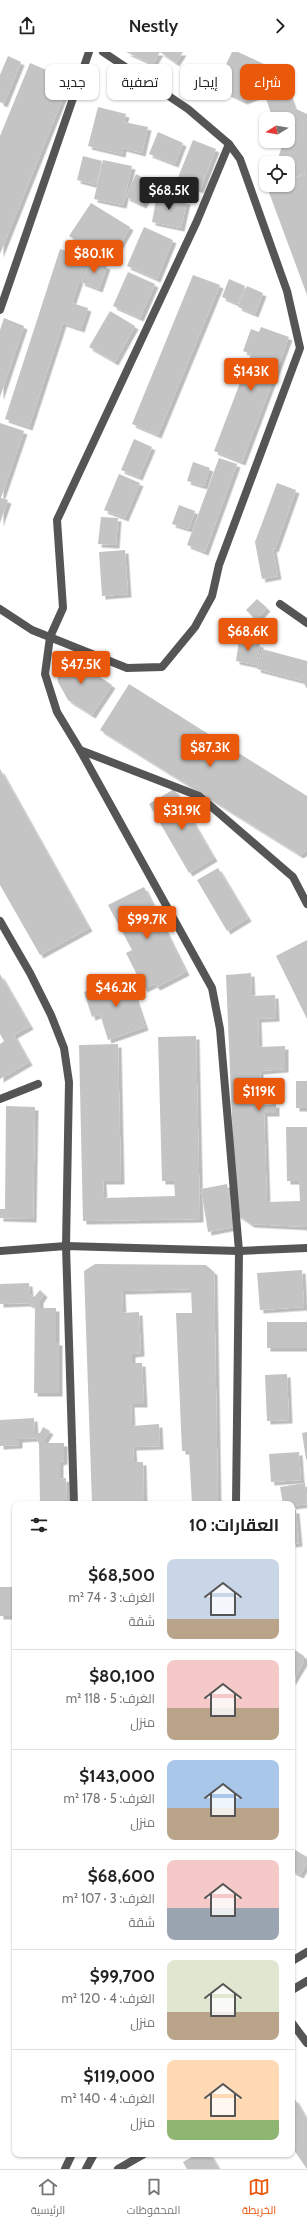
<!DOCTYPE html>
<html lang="ar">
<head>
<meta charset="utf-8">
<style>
  :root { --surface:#fff; --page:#f2f2f2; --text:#222; --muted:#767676; --line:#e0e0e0; --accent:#ea580c }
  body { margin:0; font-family:Cabin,Cairo,sans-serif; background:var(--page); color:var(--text); direction:rtl; height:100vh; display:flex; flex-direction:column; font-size:15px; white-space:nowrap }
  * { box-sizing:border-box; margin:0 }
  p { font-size:13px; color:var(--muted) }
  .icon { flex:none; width:22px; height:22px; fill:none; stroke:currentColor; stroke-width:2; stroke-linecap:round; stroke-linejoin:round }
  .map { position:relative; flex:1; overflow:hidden; direction:ltr }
  .drawer { position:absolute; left:12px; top:1449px; width:283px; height:656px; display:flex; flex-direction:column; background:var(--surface); border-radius:8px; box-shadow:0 1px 3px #0004; direction:rtl }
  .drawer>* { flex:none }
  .banner { position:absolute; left:12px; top:12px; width:283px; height:36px; direction:rtl; display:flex; gap:8px }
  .needle { width:26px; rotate:259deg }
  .tools { position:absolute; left:259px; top:60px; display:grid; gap:8px }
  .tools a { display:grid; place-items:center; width:36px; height:36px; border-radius:8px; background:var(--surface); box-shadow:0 1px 3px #0004; font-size:20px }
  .price { position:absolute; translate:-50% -34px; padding:0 9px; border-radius:4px; background:var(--accent); color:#fff; font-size:13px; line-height:26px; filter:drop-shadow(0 1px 2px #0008) }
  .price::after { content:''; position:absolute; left:50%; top:24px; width:12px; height:9px; margin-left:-6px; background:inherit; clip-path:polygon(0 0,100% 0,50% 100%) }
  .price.active { background:#222; color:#fff }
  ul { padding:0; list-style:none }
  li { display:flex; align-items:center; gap:12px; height:100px; padding:0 16px }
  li+li { border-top:1px solid var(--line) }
  li span { display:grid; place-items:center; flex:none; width:112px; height:80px; border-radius:8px; color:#555 }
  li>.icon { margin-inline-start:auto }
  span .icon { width:48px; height:48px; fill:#fffc; stroke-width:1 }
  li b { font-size:17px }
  h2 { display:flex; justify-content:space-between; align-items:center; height:48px; padding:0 16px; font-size:17px }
  .chip { padding:0 14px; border-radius:8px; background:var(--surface); box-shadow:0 1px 3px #0004; font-size:14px; line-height:36px }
  .chip.active { background:var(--accent); color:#fff }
  header { display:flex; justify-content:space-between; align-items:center; height:52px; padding:0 16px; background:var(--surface); font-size:18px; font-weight:600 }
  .menu { display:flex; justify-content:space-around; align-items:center; height:56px; border-top:1px solid var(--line); background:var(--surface); font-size:11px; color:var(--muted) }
  .menu a { display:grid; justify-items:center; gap:2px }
  .menu .active { color:var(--accent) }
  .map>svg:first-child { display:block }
  .building { fill:#c4c4c4; filter:url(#shadow) }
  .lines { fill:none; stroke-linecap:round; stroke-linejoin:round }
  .street { stroke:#555; stroke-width:8 }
</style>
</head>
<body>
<header><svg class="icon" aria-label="forward" viewBox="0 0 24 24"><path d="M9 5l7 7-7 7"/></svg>Nestly<svg class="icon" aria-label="share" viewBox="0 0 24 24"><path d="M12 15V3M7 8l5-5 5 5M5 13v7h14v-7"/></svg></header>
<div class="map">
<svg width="307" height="2117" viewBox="0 0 307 2117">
  <defs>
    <filter id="shadow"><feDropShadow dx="3.5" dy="3.5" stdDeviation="0" flood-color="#0004"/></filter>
  </defs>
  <rect width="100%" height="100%" fill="#fff"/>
  <!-- building -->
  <g class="building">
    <path d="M126,0H183L176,11L160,0L153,12Z"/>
    <path d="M232,0H238L281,20L294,56L307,62V120L293,126L288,111L281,109L279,103L281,97L278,89H288V67H273L264,41L244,49L215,35Z"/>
    <path d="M8,4L21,10L4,52L0,50V23Z"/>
    <path d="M30,11L70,28L0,202V84Z"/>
    <path d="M98,55L126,62L124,70L148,75L142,101L123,96L122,102L88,94Z"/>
    <path d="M158,80L183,91L175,112L149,102Z"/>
    <path d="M193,88L216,97L200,138L177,128Z"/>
    <path d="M83,104L102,109L96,133L77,128Z"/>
    <path d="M103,108L132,114L123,153L94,147Z"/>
    <path d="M266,112V128H265L260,114Z"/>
    <path d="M136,122L154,131L143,153L126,145Z"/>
    <path d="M307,122V243L267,135L288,133V128Z"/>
    <path d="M157,143L187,149L181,176L152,170Z"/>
    <path d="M91,151L130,175L117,198L106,191L99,202L69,184Z"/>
    <path d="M144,175L173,188L157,227L127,214Z"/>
    <path d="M60,197L87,206L72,251L88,256L81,277L63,271L29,375L5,367Z"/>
    <path d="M90,208L107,214L99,237L81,230Z"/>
    <path d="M128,220L155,232L140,266L113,254Z"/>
    <path d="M193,223L220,233L158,383L132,372Z"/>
    <path d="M229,227L245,234L238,252L222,245Z"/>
    <path d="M247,234L263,241L255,262L238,255Z"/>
    <path d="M110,259L135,274L115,310L89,295Z"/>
    <path d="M4,266L24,274L0,345V278Z"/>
    <path d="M261,275L289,285L242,410L214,399L251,302L243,299L251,277L259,280Z"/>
    <path d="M0,371L24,379L1,446L8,448L0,471Z"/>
    <path d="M134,387L152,395L139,425L121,418Z"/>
    <path d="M219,406L237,412L205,500L187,493Z"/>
    <path d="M193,410L210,416L204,434L187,429Z"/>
    <path d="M119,422L140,431L125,466L104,458Z"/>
    <path d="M277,431L296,438L275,497L273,496L278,524L262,527L255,490Z"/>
    <path d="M179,453L195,459L189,477L172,472Z"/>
    <path d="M101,465L118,466L116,493L98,492Z"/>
    <path d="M125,498L128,542L102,544L99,500Z"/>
    <path d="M257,547L267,556L256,568L246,558Z"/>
    <path d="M239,588L260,592L256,613L236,609Z"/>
    <path d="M262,597L307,609V637L303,629L257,617Z"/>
    <path d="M65,602L112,633L92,663L68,648L58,630L57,614Z"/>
    <path d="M129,632L307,744V798L300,803L100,678Z"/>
    <path d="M0,717L89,876L40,903L0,833Z"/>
    <path d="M174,737L214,806L189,821L149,752Z"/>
    <path d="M218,816L248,866L227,879L197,828Z"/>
    <path d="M144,835L186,920L157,935L154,932L144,937L126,901L132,898L108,853Z"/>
    <path d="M307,888V967L276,904Z"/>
    <path d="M251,921L252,944L275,943L276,966L258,967L259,995L285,994V1017L260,1019L262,1053L276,1052V1061H264L267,1150L300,1149L299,1129H287L286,1075H307V1175L251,1172L236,1162L226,923Z"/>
    <path d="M0,922L30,974L14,983L29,1010L0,1027V992L4,989L0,982Z"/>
    <path d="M128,925L145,975L108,988L100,962L92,965L84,940Z"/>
    <path d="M196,984L200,1167L83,1169L79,993L118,992L121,1129H103L104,1146L175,1144L174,1129H162L158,985Z"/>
    <rect x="296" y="1029" width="11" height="27"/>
    <path d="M6,1054L35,1055L33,1167L0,1166V1157H5Z"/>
    <path d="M227,1132L234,1175L208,1180L201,1137Z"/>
    <path d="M95,1212L206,1213L214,1220L218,1452H192L189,1399H182L176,1261H192L191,1237L122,1239L123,1261L139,1260L141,1301L132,1302V1311H142L144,1352H131L132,1374L159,1372L160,1394L133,1395L134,1410H143L144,1449H125V1452H92L84,1219Z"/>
    <path d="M302,1218L304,1255L260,1258L257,1221Z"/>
    <path d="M29,1231L30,1243L34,1245L40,1238L44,1242L40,1248V1256H56V1290H59V1341H34L35,1255L27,1251L0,1252V1232Z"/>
    <rect x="267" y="1270" width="40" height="26"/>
    <path d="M287,1322L289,1368L267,1369L265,1323Z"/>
    <path d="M34,1366L35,1381H40L43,1375L50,1379L45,1387V1391H64V1409L60,1410V1427L66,1426L67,1452H40L39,1392L36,1386L19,1387V1393L0,1394V1368Z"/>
    <path d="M307,1380V1407H306L302,1381Z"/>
    <path d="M299,1400L301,1428L271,1430L269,1402Z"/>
    <path d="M305,1431L307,1452L292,1454V1452H283L280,1435Z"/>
    <path d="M292,1458H296L299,1491L292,1492Z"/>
    <rect x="0" y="1535" width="15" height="29"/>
    <path d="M292,1596L304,1604V1610L292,1630Z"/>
    <path d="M292,1796L307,1805V1811L300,1823L292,1819Z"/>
    <path d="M295,2047L307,2068V2117L292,2095V2049Z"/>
    <path d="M197,2102H210L219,2117H187L183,2110Z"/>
  </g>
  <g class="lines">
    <!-- street -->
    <g class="street">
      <path d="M103,0L188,57L229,92"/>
      <path d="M0,258L89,0"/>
      <path d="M280,552L307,571"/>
      <path d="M0,557L32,578L127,616L162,615L195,575L212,544L219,513L300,296L287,239L240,107L229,92L197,169L57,468L63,556L50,585L45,622L57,660L80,698L212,936L220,977L239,1199L236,1452"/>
      <path d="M80,698L199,744L293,825L307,852"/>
      <path d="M0,869L30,921L51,963L64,996L69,1030L66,1194L74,1452"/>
      <path d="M0,1047L38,1032"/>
      <path d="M0,1199L66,1194L239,1199L307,1196"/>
      <path d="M292,1909L307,1900"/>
      <path d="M292,1938L307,1929"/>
      <path d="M292,1971L307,1991"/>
      <path d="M65,2117L72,2102"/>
      <path d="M86,2117L94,2102"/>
      <path d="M118,2117L144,2102"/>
    </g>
  </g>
</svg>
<div class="tools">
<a><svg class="needle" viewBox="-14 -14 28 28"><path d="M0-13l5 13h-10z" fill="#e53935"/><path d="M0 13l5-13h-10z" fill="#767676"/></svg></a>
<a><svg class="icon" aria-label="locate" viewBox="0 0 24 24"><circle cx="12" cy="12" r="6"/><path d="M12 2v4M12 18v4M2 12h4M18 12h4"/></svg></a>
</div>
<b class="price active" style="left:169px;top:159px">$68.5K</b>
<b class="price" style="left:94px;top:222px">$80.1K</b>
<b class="price" style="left:251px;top:340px">$143K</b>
<b class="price" style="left:248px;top:600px">$68.6K</b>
<b class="price" style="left:81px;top:633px">$47.5K</b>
<b class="price" style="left:210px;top:716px">$87.3K</b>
<b class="price" style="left:182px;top:779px">$31.9K</b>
<b class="price" style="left:147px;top:888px">$99.7K</b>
<b class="price" style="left:116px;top:956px">$46.2K</b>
<b class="price" style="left:259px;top:1060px">$119K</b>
<div class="banner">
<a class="chip active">شراء</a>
<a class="chip">إيجار</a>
<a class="chip">تصفية</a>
<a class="chip">جديد</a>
</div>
<section class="drawer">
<h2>العقارات: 10<svg class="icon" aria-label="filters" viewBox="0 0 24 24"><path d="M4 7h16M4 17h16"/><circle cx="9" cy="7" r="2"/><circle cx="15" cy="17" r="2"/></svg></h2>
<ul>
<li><span style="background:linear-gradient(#c9d6e8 75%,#b9a48a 0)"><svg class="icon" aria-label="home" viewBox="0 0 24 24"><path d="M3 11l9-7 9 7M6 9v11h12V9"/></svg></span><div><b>$68,500</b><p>الغرف: 3 · 74 m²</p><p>شقة</p></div></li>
<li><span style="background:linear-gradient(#f6c9c9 60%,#b9a48a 0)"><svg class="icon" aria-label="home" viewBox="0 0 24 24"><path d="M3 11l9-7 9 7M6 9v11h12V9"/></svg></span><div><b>$80,100</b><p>الغرف: 5 · 118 m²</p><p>منزل</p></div></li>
<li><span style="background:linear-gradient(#a9c7e8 60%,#b9a48a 0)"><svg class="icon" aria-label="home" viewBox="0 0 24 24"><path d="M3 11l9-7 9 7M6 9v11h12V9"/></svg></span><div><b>$143,000</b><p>الغرف: 5 · 178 m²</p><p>منزل</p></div></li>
<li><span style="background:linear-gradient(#f6c9c9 60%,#9aa5b1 0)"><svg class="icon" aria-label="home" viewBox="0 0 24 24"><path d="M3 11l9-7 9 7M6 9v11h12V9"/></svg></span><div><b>$68,600</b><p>الغرف: 3 · 107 m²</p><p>شقة</p></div></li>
<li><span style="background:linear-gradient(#dfe7d0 65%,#b9a48a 0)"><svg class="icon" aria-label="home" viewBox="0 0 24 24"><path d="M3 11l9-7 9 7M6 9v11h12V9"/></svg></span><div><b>$99,700</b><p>الغرف: 4 · 120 m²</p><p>منزل</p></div></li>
<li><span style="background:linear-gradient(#ffd9b3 75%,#8fb573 0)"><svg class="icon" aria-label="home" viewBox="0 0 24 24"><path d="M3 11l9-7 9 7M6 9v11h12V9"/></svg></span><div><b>$119,000</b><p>الغرف: 4 · 140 m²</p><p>منزل</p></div></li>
</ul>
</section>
</div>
<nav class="menu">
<a class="active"><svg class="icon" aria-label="map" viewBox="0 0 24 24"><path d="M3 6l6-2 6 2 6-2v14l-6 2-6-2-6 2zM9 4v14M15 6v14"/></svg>الخريطة</a>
<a><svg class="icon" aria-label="saved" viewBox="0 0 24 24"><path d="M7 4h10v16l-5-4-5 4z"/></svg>المحفوظات</a>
<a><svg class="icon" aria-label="home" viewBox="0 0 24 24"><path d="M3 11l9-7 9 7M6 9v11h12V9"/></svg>الرئيسية</a>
</nav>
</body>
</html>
